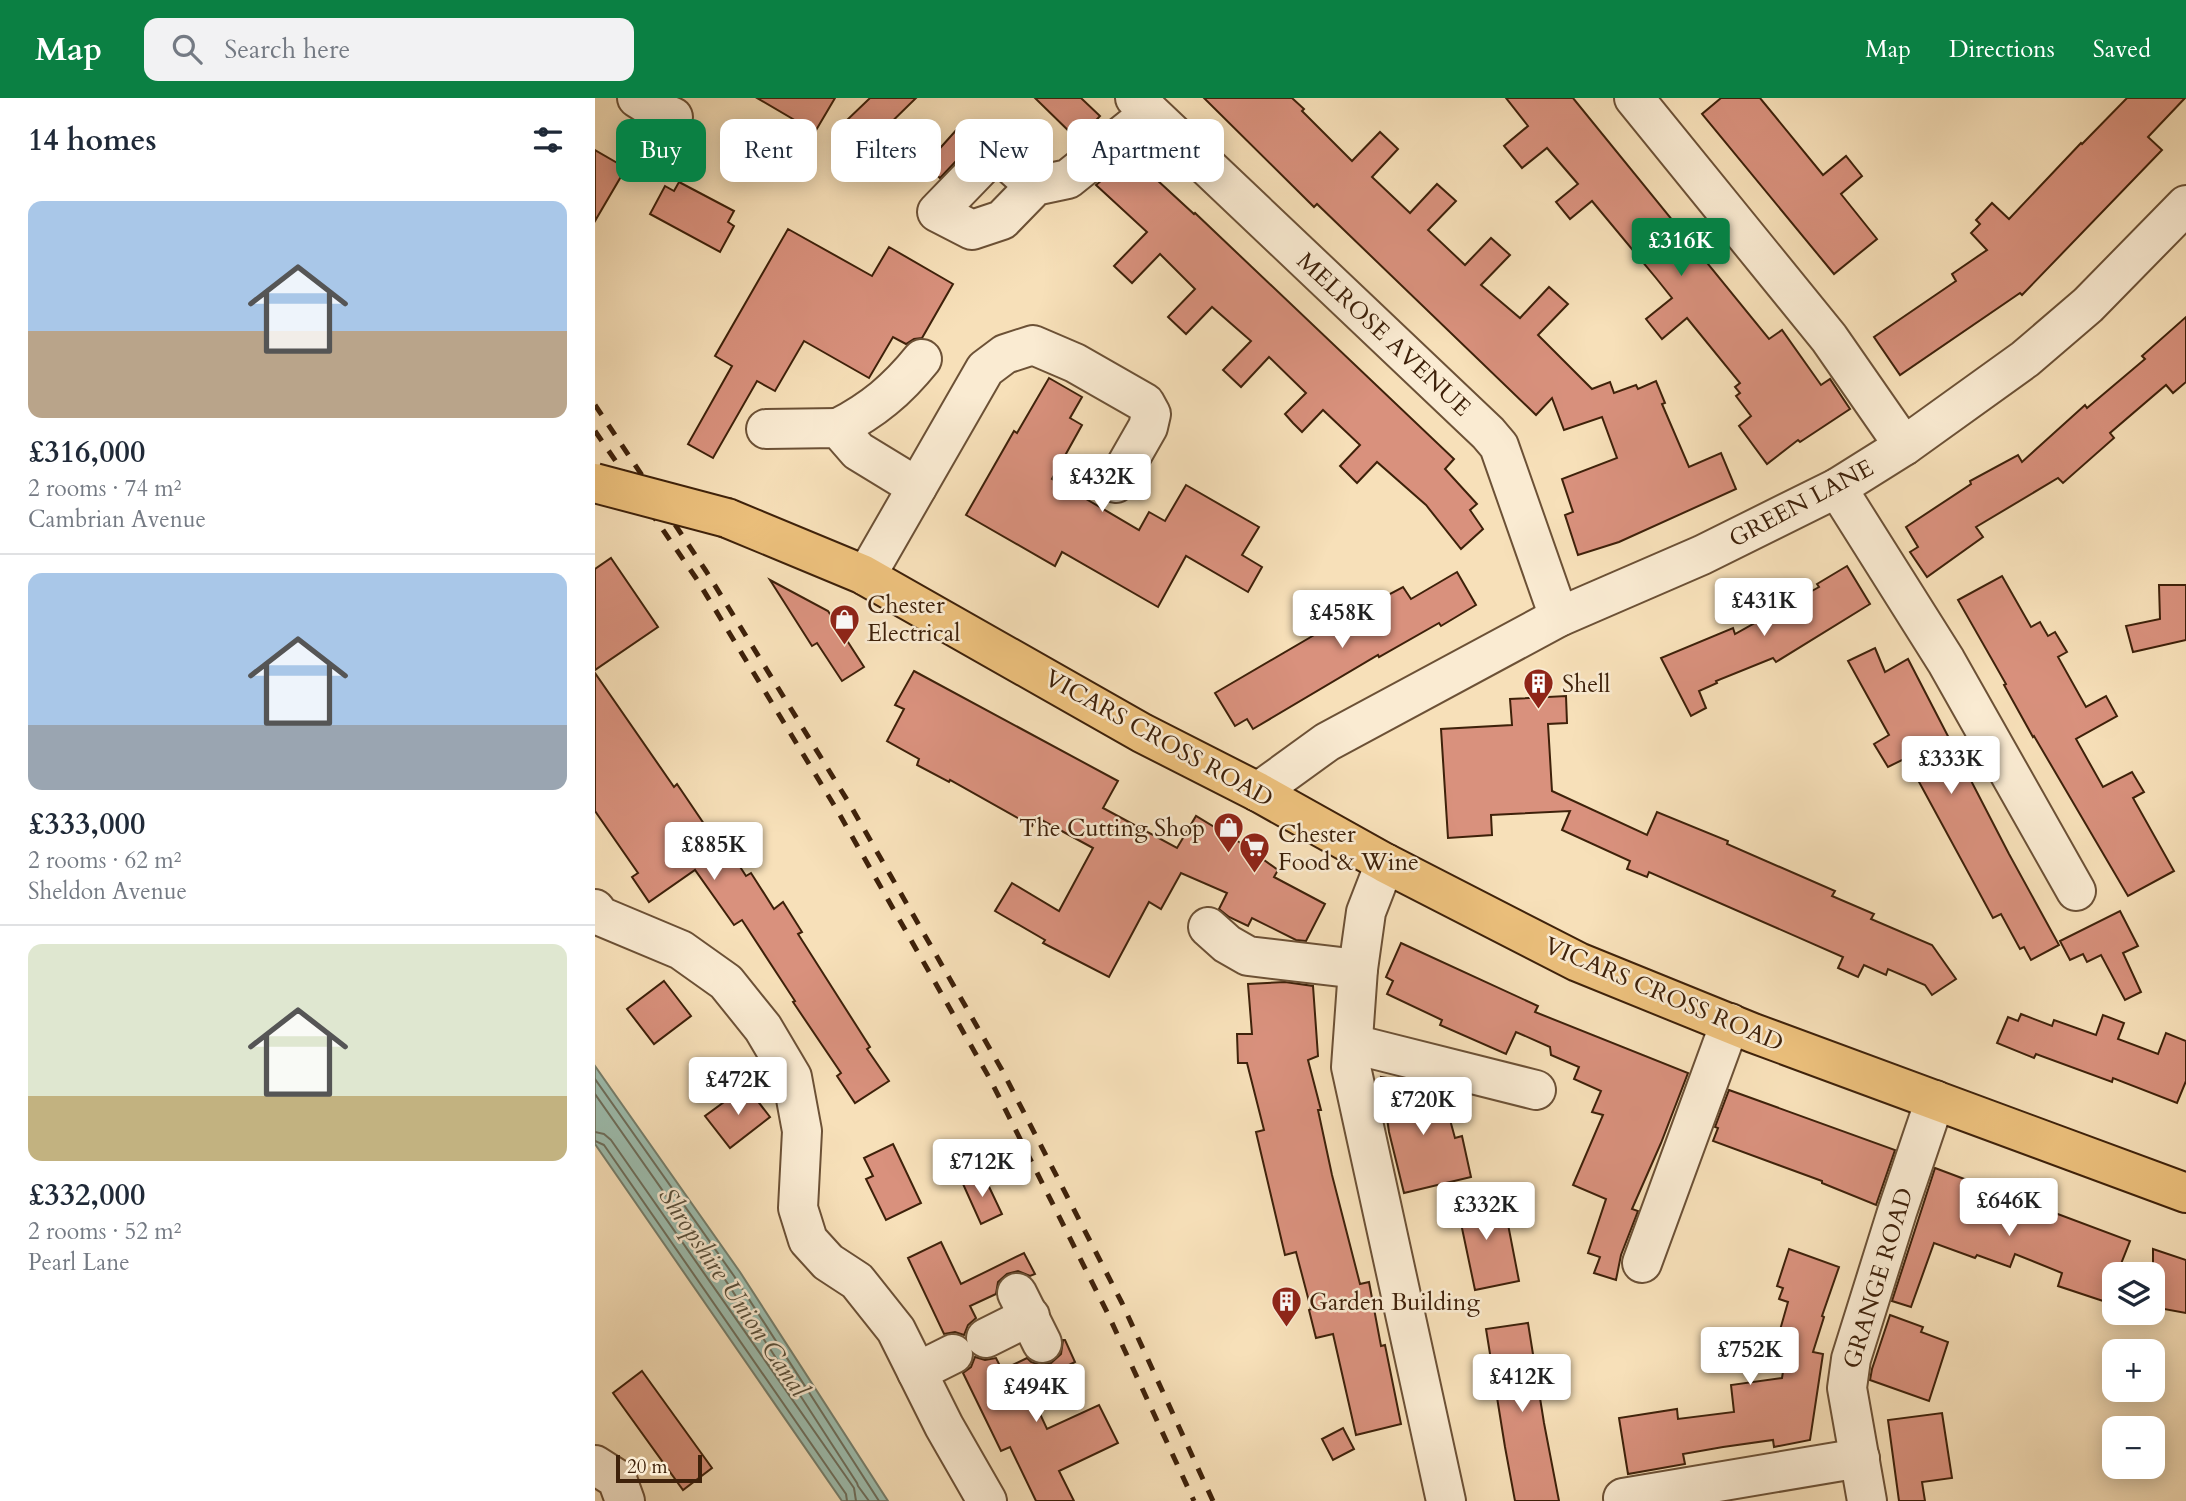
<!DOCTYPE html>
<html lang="en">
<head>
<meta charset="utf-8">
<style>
  :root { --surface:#fff; --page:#f2f2f3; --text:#1f2937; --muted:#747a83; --line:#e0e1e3; --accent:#0b8043 }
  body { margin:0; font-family:Cardo,serif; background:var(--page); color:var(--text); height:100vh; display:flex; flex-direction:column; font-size:26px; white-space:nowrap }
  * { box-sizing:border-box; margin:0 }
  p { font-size:23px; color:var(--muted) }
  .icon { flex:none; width:38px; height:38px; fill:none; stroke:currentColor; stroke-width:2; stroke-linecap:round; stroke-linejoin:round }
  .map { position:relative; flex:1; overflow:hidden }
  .details { display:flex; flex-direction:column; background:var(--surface); width:595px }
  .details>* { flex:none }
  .banner { position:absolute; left:21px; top:21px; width:665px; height:63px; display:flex; gap:14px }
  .buttons { position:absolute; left:1507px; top:1164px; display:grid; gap:14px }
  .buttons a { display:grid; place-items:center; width:63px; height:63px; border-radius:14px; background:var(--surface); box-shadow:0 4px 18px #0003; font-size:35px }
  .scale { position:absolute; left:21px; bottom:18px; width:86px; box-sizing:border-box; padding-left:7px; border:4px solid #3e210a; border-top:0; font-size:19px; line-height:24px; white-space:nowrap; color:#3e210a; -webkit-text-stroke:5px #faebd2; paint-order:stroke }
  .price { position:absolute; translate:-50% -60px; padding:0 16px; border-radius:7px; background:#fff; color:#222; font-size:23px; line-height:46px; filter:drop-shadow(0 2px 4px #0008) }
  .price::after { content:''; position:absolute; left:50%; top:42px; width:21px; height:16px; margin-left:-10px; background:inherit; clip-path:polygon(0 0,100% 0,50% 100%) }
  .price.current { background:var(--accent); color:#fff }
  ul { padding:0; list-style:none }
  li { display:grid; align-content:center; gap:14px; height:371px; padding:0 28px }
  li+li { border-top:2px solid var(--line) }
  li span { display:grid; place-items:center; height:217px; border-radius:14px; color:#555 }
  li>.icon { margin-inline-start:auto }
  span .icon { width:126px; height:126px; fill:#fffc; stroke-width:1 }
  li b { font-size:30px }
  h2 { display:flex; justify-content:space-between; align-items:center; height:84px; padding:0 28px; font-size:30px }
  .chip { padding:0 24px; border-radius:14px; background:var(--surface); box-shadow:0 4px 18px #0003; font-size:24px; line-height:63px }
  .chip.current { background:var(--accent); color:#fff }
  header { display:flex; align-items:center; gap:42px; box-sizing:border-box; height:98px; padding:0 35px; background:var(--accent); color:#fff }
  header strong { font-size:33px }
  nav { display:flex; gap:38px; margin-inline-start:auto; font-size:24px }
  .search { width:490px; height:63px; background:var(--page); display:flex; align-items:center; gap:18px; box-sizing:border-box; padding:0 24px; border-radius:14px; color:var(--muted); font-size:26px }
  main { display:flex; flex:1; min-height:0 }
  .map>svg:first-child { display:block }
  .water { fill:#9dbdae; stroke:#777f6c; stroke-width:2 }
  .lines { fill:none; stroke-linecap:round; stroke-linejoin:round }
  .shore { stroke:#6e6f5c; stroke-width:2 }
  .building { fill:#d9917d; stroke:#3e210a; stroke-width:2 }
  .minor-casing { stroke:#6c5136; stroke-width:42 }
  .highway-casing { stroke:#3e210a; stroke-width:42 }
  .minor { stroke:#faebd2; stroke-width:38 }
  .highway { stroke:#ecc07c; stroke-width:38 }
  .rail { stroke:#3e210a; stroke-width:5; stroke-dasharray:12 12; stroke-linecap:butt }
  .highway-bridge-casing { stroke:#3e210a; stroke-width:42; stroke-linecap:butt }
  .highway-bridge { stroke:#ecc07c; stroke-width:38 }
  .labels { text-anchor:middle; stroke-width:5; stroke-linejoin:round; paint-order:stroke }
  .street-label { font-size:24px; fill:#3e210a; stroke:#faebd2 }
  .poi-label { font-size:24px; fill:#3e210a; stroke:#faebd2; text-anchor:start }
  .water-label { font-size:26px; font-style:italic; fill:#5a503b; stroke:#faebd2 }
</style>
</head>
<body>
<header>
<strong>Map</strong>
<div class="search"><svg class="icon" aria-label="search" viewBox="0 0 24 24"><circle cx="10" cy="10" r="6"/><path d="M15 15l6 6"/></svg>Search here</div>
<nav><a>Map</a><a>Directions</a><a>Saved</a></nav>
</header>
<main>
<section class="details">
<h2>14 homes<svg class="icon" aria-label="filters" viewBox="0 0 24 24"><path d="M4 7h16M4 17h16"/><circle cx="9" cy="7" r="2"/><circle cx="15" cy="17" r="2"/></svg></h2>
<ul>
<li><span style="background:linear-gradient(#a9c7e8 60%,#b9a48a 0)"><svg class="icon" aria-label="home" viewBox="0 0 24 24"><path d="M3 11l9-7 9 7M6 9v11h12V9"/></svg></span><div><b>£316,000</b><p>2 rooms · 74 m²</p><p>Cambrian Avenue</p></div></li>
<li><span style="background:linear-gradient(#a9c7e8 70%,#9aa5b1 0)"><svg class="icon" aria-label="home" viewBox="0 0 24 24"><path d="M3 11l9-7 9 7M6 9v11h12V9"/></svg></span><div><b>£333,000</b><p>2 rooms · 62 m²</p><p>Sheldon Avenue</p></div></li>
<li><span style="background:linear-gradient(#dfe7d0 70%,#c2b280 0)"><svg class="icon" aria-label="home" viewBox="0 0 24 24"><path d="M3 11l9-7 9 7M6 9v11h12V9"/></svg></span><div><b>£332,000</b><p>2 rooms · 52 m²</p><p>Pearl Lane</p></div></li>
</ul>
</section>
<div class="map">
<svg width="1591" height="1403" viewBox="0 0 1591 1403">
  <rect width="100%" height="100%" fill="#f7e0b9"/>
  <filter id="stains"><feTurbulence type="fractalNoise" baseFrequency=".00286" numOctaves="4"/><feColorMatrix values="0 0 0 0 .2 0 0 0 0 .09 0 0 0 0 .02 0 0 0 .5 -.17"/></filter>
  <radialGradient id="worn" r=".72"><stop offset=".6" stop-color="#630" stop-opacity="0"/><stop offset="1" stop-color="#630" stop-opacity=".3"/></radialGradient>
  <!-- water -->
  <path class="water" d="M0,968L145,1174L293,1403H247L0,1046Z"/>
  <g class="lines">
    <!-- shore -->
    <g class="shore">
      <path d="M0,981L139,1178L284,1403"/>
      <path d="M0,996L131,1183L262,1385L263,1388L274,1403"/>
      <path d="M0,1034L9,1036L16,1042L259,1390L261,1403"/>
      <path d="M0,1043L9,1047L251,1396L252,1403"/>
    </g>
  </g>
  <!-- building -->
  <g class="building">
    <path d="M162,0H240L220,34Z"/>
    <path d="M275,0H321L273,47L251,23Z"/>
    <path d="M440,0H486L505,18L483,42Z"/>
    <path d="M609,0H697L709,11L707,13L757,63L785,34L803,51L777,79L815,115L842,86L861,103L833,132L870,167L896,140L915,157L886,187L925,220L954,189L973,206L943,237L997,291L1015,284L1019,295L1041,287L1043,291L1061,283L1070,305L1067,306L1094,369L1126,355L1141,391L1024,444L983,457L970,417L978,414L967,381L1022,360L1007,319L969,332L957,300L941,317L722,106L719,109Z"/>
    <path d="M911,0H978L1174,241L1187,232L1226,287L1235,281L1255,311L1205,344L1203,342L1172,366L1144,328L1156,318L1141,298L1145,295L1140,289L1145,285L1092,220L1067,241L1051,221L1077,200L1061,180L997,103L975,121L961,104L983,86L952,50L927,70L909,48L933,28Z"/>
    <path d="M1126,0H1165L1228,77L1251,58L1267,78L1246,96L1282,141L1239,176L1107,16Z"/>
    <path d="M1532,0H1590L1553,39L1567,52L1427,197L1425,195L1305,277L1279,239L1361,183L1357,176L1392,152L1376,135L1385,126L1381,122L1397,105L1414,121L1486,45L1487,46Z"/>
    <path d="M364,29L380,43L345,80L330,67Z"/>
    <path d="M0,52L31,70L0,123Z"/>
    <path d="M536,58L599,116L600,115L859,361L850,371L882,406L875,412L888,431L866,451L831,407L782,364L762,385L745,368L765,347L728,312L707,334L698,325L690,316L711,295L674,259L646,289L628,272L656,243L617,209L591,236L573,219L600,191L565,156L537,185L519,168L552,134L501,87Z"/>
    <path d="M84,84L139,113L133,124L139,128L125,154L55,116L70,88L79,93Z"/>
    <path d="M193,131L277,178L294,149L358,186L327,240L319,241L311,246L298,239L274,280L209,243L180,293L162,283L118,360L93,346L137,268L120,258Z"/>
    <path d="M1591,219V284L1578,295L1571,287L1515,335L1519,340L1468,385L1463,380L1381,429L1388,439L1332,479L1315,454L1323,449L1311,429L1376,386L1375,383L1423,357L1427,364L1490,307L1492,310L1550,261L1547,258Z"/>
    <path d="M454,280L487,299L475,320L487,327L457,381L544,432L554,414L570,423L591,387L664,429L647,457L667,469L653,494L591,458L563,509L467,454L460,468L371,417L419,333L422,335Z"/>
    <path d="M16,460L63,529L0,572V471Z"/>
    <path d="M1252,468L1275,506L1181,564L1178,560L1121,583L1122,585L1104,593L1111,610L1096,618L1066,560L1138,530L1140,536L1224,489L1222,486Z"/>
    <path d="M862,474L881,507L846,528L844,525L784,559L783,557L658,631L652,621L640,628L620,595L738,526L808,489L816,501Z"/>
    <path d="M1407,478L1436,529L1445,524L1453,538L1460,534L1472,554L1463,559L1491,609L1511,598L1522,618L1481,641L1508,689L1537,674L1549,694L1538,700L1579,773L1533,798L1439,638L1438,639L1409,587L1411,586L1363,502Z"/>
    <path d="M175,482L233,513L269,569L247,583L222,545L217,548Z"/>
    <path d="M1564,487H1591V542L1538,554L1531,528L1565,521Z"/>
    <path d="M1280,550L1290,574L1313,561L1414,756L1464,847L1436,862L1429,849L1425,851L1406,816L1398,820L1311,660L1293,669L1279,646L1294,637L1253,563Z"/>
    <path d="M319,573L523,683L508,710L582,750L601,718L644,744L683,772L679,779L730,806L711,843L701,842L657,820L653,828L634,819L624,811L632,795L586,775L566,811L554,804L514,879L448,845L450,842L400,813L417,785L464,813L498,750L441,719L437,728L355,682L354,684L322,667L324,661L292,643L309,611L300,607Z"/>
    <path d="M0,575L79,689L82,686L120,742L125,738L151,778L156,775L179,811L188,804L207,834L203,836L275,949L272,951L294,983L260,1005L242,978L246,975L198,904L200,903L147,822L139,827L100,772L54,804L37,779L43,775L0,713Z"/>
    <path d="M971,598L972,625L953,626L957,693L1052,737L1062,714L1133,743L1132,746L1240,793L1237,798L1279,816L1276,821L1337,847L1361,881L1337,897L1330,887L1293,871L1291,877L1269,867L1263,879L1243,870L1248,859L1054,774L1052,779L1032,771L1035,763L967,732L975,713L896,717L897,737L853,740L846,631L917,627L915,601Z"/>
    <path d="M1525,813L1543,848L1528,855L1546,894L1530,902L1506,857L1492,864L1488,856L1475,862L1465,843Z"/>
    <path d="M806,845L943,908L940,914L1093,975L1066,1045L1037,1111L1043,1113L1026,1157L1021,1182L999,1175L1005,1159L993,1155L1011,1101L978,1087L1008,1017L997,1014L1006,993L979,981L984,969L956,957L955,949L921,934L911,956L845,927L847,922L792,896L798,883L791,879Z"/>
    <path d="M69,883L96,918L59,946L32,911Z"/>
    <path d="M690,884L718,888L723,958L713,962L726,1012H723L737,1077L765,1186L774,1184L786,1248L790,1247L806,1326L761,1337L738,1236L721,1240L714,1212L716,1211L701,1154L690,1157L661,1034L669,1032L652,965H643L642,936H657L653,886Z"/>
    <path d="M1426,916L1457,928L1459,922L1501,937L1508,917L1529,925L1523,941L1563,956L1571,935L1591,943V983L1582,1005L1518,980L1517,984L1441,956L1439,960L1402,945L1413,919L1423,923Z"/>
    <path d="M786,979L829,986L831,998L848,996L860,1040L867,1038L876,1079L809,1095L794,1034Z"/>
    <path d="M151,988L175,1019L135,1050L110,1018Z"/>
    <path d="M1134,992L1300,1052L1281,1107L1227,1085V1083L1118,1043L1123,1030L1120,1029Z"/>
    <path d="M298,1046L326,1105L291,1122L271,1081L278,1078L269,1060Z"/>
    <path d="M1340,1070L1535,1143L1522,1176H1519V1185L1511,1204L1463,1188L1467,1175L1420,1156L1415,1169L1382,1157L1380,1160L1339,1145L1316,1209L1297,1203Z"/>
    <path d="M388,1076L407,1116L386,1126L368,1086Z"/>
    <path d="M883,1088L890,1120L911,1116L924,1183L880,1192L859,1092Z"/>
    <path d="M346,1144L366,1186L429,1155L440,1176L435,1178L423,1173L412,1176L403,1184L401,1196L375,1208L381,1220L373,1227L369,1237L360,1234L349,1236L313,1160Z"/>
    <path d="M1194,1151L1244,1169L1227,1218L1229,1219L1218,1254L1228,1256L1215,1342L1179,1349L1178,1342L1128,1349L1088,1356L1090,1366L1033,1376L1024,1320L1082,1311L1083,1321L1139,1314L1136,1287L1187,1280L1194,1235L1185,1232L1193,1204L1184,1201L1188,1190L1182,1188Z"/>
    <path d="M1558,1151L1591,1162V1215L1558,1209Z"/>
    <path d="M1295,1217L1328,1229L1326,1234L1353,1244L1334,1303L1275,1282L1277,1271Z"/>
    <path d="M933,1225L949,1325L964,1403H920L910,1349L891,1231Z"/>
    <path d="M468,1242H470L480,1264L432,1288L452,1331L504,1307L523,1345L464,1373L479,1403H441L415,1349L406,1353L368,1275L376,1269L380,1259L390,1262L401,1260L407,1272L432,1260L436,1264L445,1267L456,1265L466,1256Z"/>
    <path d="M47,1273L117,1370L88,1392L18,1295Z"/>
    <path d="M1347,1315L1357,1380L1327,1384L1330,1403H1304L1293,1322Z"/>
    <path d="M748,1330L759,1351L738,1362L727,1341Z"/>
  </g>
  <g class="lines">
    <defs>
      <g id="minor">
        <path d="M42,0L61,12L78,19"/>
        <path d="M540,0L893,335L904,348L964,519"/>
        <path d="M1039,0L1234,240L1309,348"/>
        <path d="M440,88L401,53L342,114L377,132L407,122L440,88L473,81L555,15"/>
        <path d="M243,330C278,312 302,292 327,261"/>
        <path d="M171,331L243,330L263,353L322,389"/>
        <path d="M1242,390L1351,563L1481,793"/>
        <path d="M271,478L390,271L410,256L438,247L480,265L550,305L556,316L553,329L521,385"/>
        <path d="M663,694L732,644L964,519L1107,457L1242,390L1309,348L1430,261L1493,207L1591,107"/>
        <path d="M790,765L771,814L763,871L756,969L851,1403"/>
        <path d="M0,811L5,818L86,852L131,884L168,930L197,979L207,1033L203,1110L213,1142L233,1164L262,1183L301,1232L349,1328L392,1403"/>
        <path d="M613,829L632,846L653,858L763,871"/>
        <path d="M758,946L941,992"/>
        <path d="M1047,1165L1135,925"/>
        <path d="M422,1195L447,1245"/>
        <path d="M391,1240L435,1218"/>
        <path d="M322,1274L358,1256"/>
        <path d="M0,1367L22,1381L30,1403"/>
        <path d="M1028,1400L1265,1360"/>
        <path d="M1272,1403L1252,1290L1256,1261L1302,1114L1340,1002"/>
      </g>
      <path id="highway" d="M132,420L267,476L547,635L663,694L790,765L983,864L1158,935L1591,1095"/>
    </defs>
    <!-- minor casing -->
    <use href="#minor" class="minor-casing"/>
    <!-- highway casing -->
    <use href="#highway" class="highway-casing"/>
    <!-- minor -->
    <use href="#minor" class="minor"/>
    <!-- highway -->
    <use href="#highway" class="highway"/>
    <!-- rail -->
    <g class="rail">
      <path d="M0,307L111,473L254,705L407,972L527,1205L618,1403"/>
      <path d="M0,333L101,480L242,712L395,981L512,1214L599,1403"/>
    </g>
    <defs>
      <path id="highway-bridge" d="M0,385L132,420"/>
    </defs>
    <!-- highway-bridge casing -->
    <use href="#highway-bridge" class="highway-bridge-casing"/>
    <!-- highway-bridge -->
    <use href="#highway-bridge" class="highway-bridge"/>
  </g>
  <!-- icons -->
  <defs>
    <symbol id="shop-pin" viewBox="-11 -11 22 30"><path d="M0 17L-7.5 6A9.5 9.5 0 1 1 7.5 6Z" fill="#8f2418" stroke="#faebd2"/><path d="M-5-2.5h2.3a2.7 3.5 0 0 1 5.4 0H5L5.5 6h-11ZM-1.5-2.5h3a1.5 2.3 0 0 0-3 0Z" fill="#fff"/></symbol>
    <symbol id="building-pin" viewBox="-11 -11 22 30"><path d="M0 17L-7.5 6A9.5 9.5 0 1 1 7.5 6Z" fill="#8f2418" stroke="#faebd2"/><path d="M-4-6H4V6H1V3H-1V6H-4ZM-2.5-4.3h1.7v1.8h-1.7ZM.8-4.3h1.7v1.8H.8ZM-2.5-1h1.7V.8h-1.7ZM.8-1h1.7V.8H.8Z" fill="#fff"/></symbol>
    <symbol id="supermarket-pin" viewBox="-11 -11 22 30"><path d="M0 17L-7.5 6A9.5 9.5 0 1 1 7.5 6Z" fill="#8f2418" stroke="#faebd2"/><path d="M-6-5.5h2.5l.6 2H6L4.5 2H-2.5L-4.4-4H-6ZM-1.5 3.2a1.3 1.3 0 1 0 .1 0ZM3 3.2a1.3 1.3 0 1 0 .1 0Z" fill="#fff"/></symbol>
  </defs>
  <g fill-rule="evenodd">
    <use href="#shop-pin" x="232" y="504" width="35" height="47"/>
    <use href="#building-pin" x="926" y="568" width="35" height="47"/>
    <use href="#shop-pin" x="616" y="712" width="35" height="47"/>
    <use href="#supermarket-pin" x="642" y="732" width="35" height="47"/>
    <use href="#building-pin" x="674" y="1186" width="35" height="47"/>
  </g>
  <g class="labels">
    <!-- street labels -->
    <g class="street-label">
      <text transform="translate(789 236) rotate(43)" y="8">MELROSE AVENUE</text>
      <text transform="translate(1206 405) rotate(-28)" y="8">GREEN LANE</text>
      <text transform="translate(564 640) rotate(29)" y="8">VICARS CROSS ROAD</text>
      <text transform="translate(1069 896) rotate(23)" y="8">VICARS CROSS ROAD</text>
      <text transform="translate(1283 1180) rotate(-73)" y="8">GRANGE ROAD</text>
    </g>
    <!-- poi labels -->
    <g class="poi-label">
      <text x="272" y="515">Chester<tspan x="272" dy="28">Electrical</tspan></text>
      <text x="967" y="594">Shell</text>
      <text x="610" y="738" text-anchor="end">The Cutting Shop</text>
      <text x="683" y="744">Chester<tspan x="683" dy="28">Food &amp; Wine</tspan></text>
      <text x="714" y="1212">Garden Building</text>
    </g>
    <!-- water labels -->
    <g class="water-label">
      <text transform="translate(139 1194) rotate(56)" y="9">Shropshire Union Canal</text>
    </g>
  </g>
  <rect width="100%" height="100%" filter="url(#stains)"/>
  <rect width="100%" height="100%" fill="url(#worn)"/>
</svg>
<div class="buttons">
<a><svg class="icon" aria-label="layers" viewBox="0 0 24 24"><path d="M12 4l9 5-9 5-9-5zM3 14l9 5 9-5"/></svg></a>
<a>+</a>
<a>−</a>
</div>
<div class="scale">20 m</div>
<b class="price current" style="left:1086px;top:180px">£316K</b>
<b class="price" style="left:507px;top:416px">£432K</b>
<b class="price" style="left:1169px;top:540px">£431K</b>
<b class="price" style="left:747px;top:552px">£458K</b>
<b class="price" style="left:1356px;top:698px">£333K</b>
<b class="price" style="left:119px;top:784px">£885K</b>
<b class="price" style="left:143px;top:1019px">£472K</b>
<b class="price" style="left:828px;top:1039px">£720K</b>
<b class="price" style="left:387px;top:1101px">£712K</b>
<b class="price" style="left:1414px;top:1140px">£646K</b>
<b class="price" style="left:891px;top:1144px">£332K</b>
<b class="price" style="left:1155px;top:1289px">£752K</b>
<b class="price" style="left:927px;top:1316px">£412K</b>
<b class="price" style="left:441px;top:1326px">£494K</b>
<div class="banner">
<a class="chip current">Buy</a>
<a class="chip">Rent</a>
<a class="chip">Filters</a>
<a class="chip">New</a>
<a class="chip">Apartment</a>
</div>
</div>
</main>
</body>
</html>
